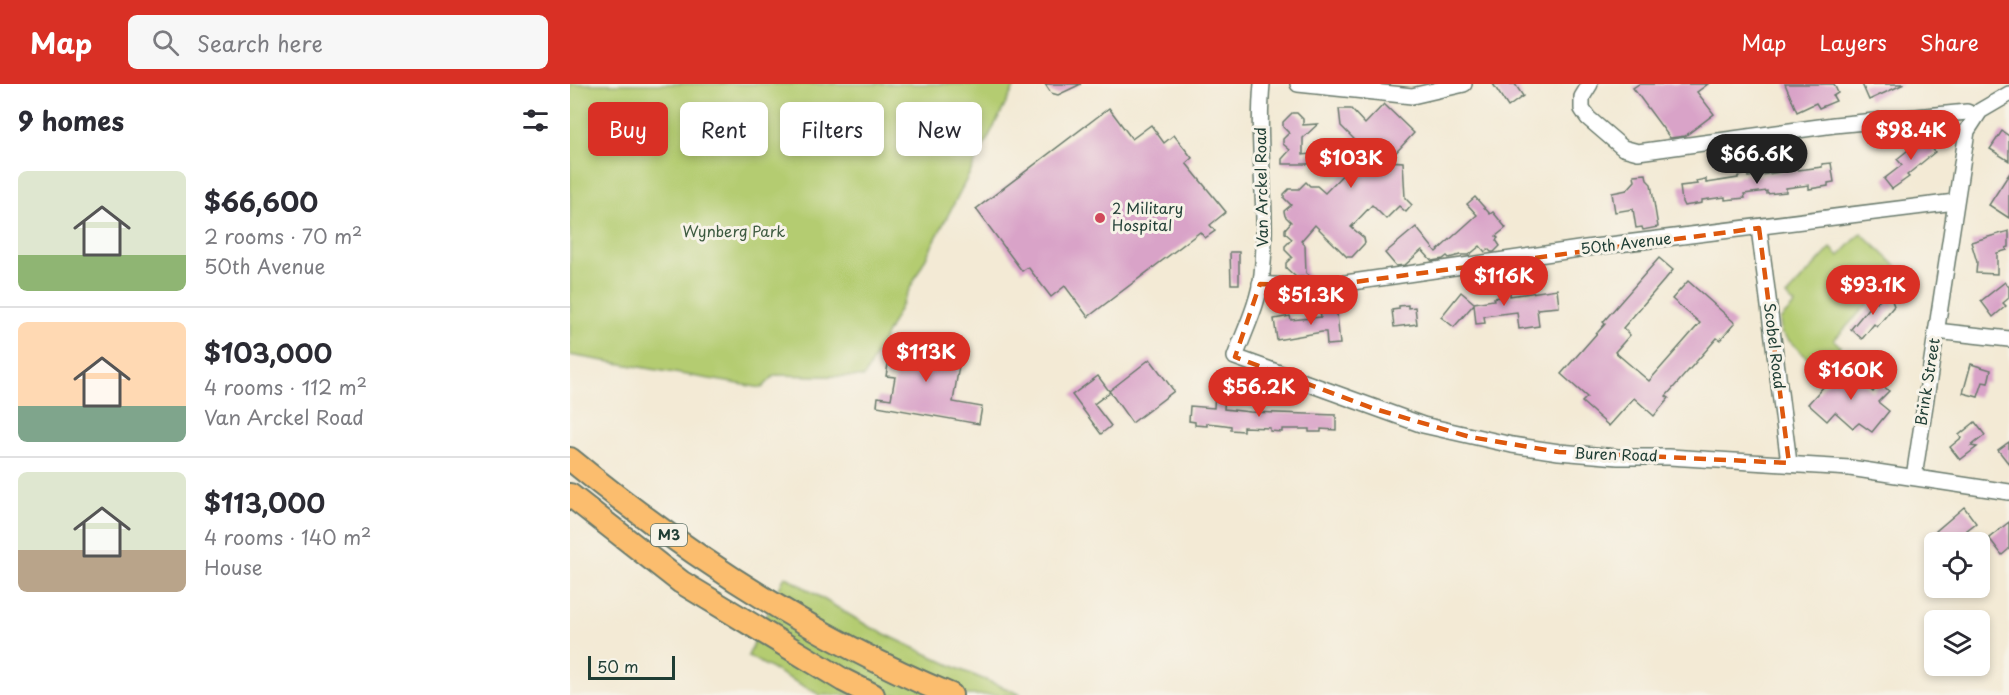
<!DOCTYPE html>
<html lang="en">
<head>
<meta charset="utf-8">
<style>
  :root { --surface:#fff; --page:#f7f7f7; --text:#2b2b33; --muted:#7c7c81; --line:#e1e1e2; --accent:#d93025 }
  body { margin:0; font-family:"Playpen Sans",sans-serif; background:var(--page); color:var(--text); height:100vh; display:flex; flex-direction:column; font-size:22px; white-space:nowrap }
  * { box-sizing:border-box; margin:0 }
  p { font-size:20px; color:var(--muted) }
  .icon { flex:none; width:33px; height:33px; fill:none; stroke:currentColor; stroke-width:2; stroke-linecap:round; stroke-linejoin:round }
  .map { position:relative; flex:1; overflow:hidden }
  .sheet { display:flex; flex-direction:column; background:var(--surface); width:570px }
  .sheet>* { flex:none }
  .hud { position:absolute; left:18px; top:18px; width:570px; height:54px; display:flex; gap:12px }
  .buttons { position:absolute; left:1354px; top:448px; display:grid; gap:12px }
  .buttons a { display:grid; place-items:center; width:66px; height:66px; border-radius:9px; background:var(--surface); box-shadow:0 3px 9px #0003; font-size:30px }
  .scale { position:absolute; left:18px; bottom:15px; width:87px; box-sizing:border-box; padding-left:6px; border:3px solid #1f3d34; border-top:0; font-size:16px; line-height:21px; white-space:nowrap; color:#1f3d34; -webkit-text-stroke:4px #f7f3e8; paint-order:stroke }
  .price { position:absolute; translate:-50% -51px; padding:0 14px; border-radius:21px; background:var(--accent); color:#fff; font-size:20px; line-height:39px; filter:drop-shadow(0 2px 3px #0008) }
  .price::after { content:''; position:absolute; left:50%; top:36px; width:18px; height:14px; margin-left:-9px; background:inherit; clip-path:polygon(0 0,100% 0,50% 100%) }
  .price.current { background:#222; color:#fff }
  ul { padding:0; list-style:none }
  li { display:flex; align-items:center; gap:18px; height:150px; padding:0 18px }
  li+li { border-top:2px solid var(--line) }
  li span { display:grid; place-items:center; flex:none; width:168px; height:120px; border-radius:9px; color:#555 }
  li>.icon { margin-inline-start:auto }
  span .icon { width:72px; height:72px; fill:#fffc; stroke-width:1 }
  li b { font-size:26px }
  h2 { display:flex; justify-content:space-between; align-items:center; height:72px; padding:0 18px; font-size:26px }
  .tag { padding:0 21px; border-radius:9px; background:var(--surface); box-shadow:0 3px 9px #0003; font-size:21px; line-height:54px }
  .tag.current { background:var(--accent); color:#fff }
  header { display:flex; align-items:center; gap:36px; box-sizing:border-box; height:84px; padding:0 30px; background:var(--accent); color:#fff }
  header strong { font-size:28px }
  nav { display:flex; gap:33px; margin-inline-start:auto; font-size:21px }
  .search { width:420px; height:54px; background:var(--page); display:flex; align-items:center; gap:15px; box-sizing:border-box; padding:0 21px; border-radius:9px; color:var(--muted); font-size:22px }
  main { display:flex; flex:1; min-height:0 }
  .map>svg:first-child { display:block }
  .green { fill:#b4cc71; stroke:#6a8452; stroke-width:1.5 }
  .building { fill:#d9a3c8 }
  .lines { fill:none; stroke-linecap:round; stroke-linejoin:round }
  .minor-casing { stroke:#697a6c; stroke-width:18 }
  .highway-casing { stroke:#697a6c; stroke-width:26 }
  .minor { stroke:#fff; stroke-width:15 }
  .highway { stroke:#fbbd6e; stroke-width:22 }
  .marked { fill:none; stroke:#de580e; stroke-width:4.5; stroke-dasharray:12 8; stroke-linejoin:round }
  .poi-dot { fill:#d1495b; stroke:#f7f3e8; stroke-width:2 }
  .labels { text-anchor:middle; stroke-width:6; stroke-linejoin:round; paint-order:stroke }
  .shield { fill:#f7f3e8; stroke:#60746a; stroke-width:1.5 }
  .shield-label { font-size:14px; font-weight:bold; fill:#1f3d34 }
  .street-label { font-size:15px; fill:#1f3d34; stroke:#f7f3e8 }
  .poi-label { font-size:15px; fill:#1f3d34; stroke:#f7f3e8; text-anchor:start }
  .park-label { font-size:15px; fill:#3d5a40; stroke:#f7f3e8 }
</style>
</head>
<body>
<header>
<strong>Map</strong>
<div class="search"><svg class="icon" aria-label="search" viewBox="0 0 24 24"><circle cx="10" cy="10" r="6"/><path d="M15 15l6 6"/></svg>Search here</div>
<nav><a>Map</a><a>Layers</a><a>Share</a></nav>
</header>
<main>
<section class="sheet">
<h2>9 homes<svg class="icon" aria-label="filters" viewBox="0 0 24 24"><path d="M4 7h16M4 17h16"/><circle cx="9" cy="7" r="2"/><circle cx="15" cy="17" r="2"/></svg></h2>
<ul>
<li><span style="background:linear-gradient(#dfe7d0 70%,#8fb573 0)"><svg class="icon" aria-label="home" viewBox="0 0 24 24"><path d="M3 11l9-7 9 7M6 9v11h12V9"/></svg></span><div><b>$66,600</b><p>2 rooms · 70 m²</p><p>50th Avenue</p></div></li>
<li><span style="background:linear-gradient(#ffd9b3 70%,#7fa58c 0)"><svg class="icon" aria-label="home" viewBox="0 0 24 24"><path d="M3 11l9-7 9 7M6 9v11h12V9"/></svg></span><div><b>$103,000</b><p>4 rooms · 112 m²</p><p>Van Arckel Road</p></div></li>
<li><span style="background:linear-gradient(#dfe7d0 65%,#b9a48a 0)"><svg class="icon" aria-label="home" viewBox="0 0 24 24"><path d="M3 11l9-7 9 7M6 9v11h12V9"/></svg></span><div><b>$113,000</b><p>4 rooms · 140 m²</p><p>House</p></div></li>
</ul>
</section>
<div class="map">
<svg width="1439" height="611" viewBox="0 0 1439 611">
  <rect width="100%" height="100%" fill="#f7f3e8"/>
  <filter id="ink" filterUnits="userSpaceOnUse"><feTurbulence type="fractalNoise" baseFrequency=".0167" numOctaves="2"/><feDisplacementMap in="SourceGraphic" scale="12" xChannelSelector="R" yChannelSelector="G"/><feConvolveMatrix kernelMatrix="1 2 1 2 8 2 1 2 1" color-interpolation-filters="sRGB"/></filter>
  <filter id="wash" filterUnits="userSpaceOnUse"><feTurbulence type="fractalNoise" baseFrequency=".008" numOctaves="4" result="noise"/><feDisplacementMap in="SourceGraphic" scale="24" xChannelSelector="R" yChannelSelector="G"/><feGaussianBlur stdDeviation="1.35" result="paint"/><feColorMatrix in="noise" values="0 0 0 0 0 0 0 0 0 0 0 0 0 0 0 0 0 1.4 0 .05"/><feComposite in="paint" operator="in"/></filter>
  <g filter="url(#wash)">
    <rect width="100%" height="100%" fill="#f3ead5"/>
    <!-- green -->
    <g class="green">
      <path d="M0,0H446L294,293L205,291L192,304L0,271Z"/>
      <path d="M1291,149L1336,191L1318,211L1308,209L1264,256L1270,262L1249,285L1211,249L1210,236L1225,220L1216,212L1261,164L1269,172Z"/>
      <path d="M215,492L298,542L391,586L452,611H250L178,572Z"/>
    </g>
    <g id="blocks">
      <!-- building -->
      <g class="building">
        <path d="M475,0H511L488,11L481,9Z"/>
        <path d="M923,0H945L953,12L938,23Z"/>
        <path d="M1069,0H1138L1127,8L1144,30L1115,52L1100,54L1063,4Z"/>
        <path d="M1215,0H1264L1268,9L1263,12L1266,17L1249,24L1246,19L1227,28Z"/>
        <path d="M1292,0H1334L1299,16Z"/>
        <path d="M814,20L844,49L818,77L833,78L835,114L842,121L836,128L829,122L816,135L802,121L781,143L794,154L795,159L782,173H777L745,141L731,157L735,161L736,189L741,193H726L716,184V179L722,173L715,166V162L722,155L715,149V145L721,138L715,132L714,127L721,121L714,114V110L719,105H729L736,98L740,102H747L755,109L787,76L786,57L771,42L769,25H781L795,40Z"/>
        <path d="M539,24L562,55L581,41L594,59L604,51L622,74L616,79L656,128L640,141L645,147L635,154L630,148L518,233L495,202L481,213L458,183L452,187L406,125Z"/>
        <path d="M722,29H727L733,35V41L748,40L733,54V71L748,69L738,80H712V75L720,66L713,60V55L719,49L713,43V38Z"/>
        <path d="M1432,47L1439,52V77L1420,65Z"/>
        <path d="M1358,50L1366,60L1362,64L1365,68L1337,91L1339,93L1322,105L1314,95L1332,81L1327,75Z"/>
        <path d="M1261,79L1264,98L1258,99V102L1239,105V101L1216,104V108L1197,110V107L1174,110L1175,114L1155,116V113L1132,116V119L1114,122L1112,118L1110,102L1127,100L1126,97L1136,95V99L1168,94V92L1177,90L1178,93L1210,88V86L1219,85L1220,87L1252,83V80Z"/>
        <path d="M1076,90L1077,96L1081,100L1088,143L1073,146L1072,143L1066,144L1063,125L1045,128L1042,109L1057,106L1065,97L1064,91Z"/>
        <path d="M1439,90V134L1419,121Z"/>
        <path d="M905,113L920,130L923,128L936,144L926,152L928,154L926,156L930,162L924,168H921L918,165L915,168L910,162L899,171H890L879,174L877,172L873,175L862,177L852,166L835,181L826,182L815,169L846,143L866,168L907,131L897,120Z"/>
        <path d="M1439,147V163L1436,164L1437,166L1427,169V190L1406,189L1407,178L1401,158Z"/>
        <path d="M660,168H669V200H661Z"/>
        <path d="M1089,174L1103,186L1053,244L1060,251L1045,268L1079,297L1130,239L1102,215L1118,197L1165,239L1150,256L1147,254L1096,312L1099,314L1084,332L1064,314L1039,342L1012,318L1017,313L991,290L1035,240L1033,238Z"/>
        <path d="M1435,198L1439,203V214L1433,219L1436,222L1423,233L1411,217Z"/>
        <path d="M987,205L989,223L967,225L969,242L949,245L947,228L914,232L915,239L906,240L904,220L884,243L871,233L891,208L904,219L924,216L923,214L930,213L929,209L940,208V212Z"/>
        <path d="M1320,211L1324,222L1307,243L1304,240L1292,255L1281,245L1305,216L1307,218L1312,213Z"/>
        <path d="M766,220L770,260L757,261L756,248H752L707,256L704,235L720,232L721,236L751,233L749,222Z"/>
        <path d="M838,221V224L845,223L847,240L824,243L822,226L829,225V222Z"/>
        <path d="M322,257L391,269L383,318L412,323L409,340L307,322L308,313L321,315L325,293L316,292Z"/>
        <path d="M580,275L604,307L562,339L540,308L524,320L541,342L531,350L502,311L528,292L539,307Z"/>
        <path d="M1401,280L1421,286L1418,299L1413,298L1408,313L1393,309Z"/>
        <path d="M1273,281L1303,308L1310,299L1319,307L1308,318L1319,327L1302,348L1289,339L1283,344L1265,328L1257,337L1238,320Z"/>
        <path d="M645,307L655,308L654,325L680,328L766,331V346L751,345V348H739V345H712V348L700,347V344L673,343V347L661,346V342L655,341L637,339V342L625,341V338L619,337L620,322L644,324Z"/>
        <path d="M1405,338L1415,351L1401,362L1407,363L1390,376L1380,363L1391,354L1389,351Z"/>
        <path d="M1439,358V380L1428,366Z"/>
        <path d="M1394,423L1406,439L1380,459H1372L1365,450L1367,449L1366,447Z"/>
        <path d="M1439,438V465L1432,471L1419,454Z"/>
      </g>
    </g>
  </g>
  <g filter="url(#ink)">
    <use href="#blocks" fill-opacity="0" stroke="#697a6c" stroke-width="1.5"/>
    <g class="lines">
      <defs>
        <g id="minor">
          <path d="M692,0C686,63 699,127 692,190C689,218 675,246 665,273L853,341L942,361L989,368L1048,373H1099L1280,384L1439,408"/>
          <path d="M728,0L842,12L894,0"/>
          <path d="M1020,0L1012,13V25L1018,34L1053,64L1068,68L1264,41L1397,28L1406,32"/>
          <path d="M1189,144L1219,379"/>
          <path d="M690,200L731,203L762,201L1016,164L1385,118"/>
          <path d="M1366,247L1439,255"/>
          <path d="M1344,393L1397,47L1410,27L1439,10"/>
        </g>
        <g id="highway">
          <path d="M0,375C116,470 242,553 381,611"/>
          <path d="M0,411L111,498L273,596L303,611"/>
        </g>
      </defs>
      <!-- minor casing -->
      <use href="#minor" class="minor-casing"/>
      <!-- highway casing -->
      <use href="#highway" class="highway-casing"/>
      <!-- minor -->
      <use href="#minor" class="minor"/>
      <!-- highway -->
      <use href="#highway" class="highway"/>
    </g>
  </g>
  <!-- marked area -->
  <path class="marked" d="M1189,144L1219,379L989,368L900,353L805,325L665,273L690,200L762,201Z"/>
  <!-- markers -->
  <circle class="poi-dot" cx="530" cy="134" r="6"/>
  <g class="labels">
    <!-- shield labels -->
    <rect class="shield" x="81" y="440" width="36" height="22" rx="4.5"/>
    <g class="shield-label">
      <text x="99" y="456">M3</text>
    </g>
    <!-- street labels -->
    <g class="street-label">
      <text transform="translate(692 103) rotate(-91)" y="5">Van Arckel Road</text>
      <text transform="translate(1056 160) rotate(-7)" y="5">50th Avenue</text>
      <text transform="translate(1204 262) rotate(83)" y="5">Scobel Road</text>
      <text transform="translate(1358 298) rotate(-81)" y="5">Brink Street</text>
      <text transform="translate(1046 371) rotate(2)" y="5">Buren Road</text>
    </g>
    <!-- poi labels -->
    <g class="poi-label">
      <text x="542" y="130">2 Military<tspan x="542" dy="17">Hospital</tspan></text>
    </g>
    <!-- park labels -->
    <g class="park-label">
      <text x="164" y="153">Wynberg Park</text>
    </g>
  </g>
</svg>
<div class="buttons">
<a><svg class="icon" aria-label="locate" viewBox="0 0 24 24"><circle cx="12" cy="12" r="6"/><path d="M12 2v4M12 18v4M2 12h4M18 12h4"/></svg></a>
<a><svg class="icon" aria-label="layers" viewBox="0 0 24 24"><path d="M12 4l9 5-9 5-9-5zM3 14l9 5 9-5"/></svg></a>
</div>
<div class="scale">50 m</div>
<b class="price" style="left:1341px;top:77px">$98.4K</b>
<b class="price current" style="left:1187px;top:101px">$66.6K</b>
<b class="price" style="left:781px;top:105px">$103K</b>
<b class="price" style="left:934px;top:223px">$116K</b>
<b class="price" style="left:1303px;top:232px">$93.1K</b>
<b class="price" style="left:741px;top:242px">$51.3K</b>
<b class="price" style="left:356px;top:299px">$113K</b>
<b class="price" style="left:1281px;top:317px">$160K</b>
<b class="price" style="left:689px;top:334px">$56.2K</b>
<div class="hud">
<a class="tag current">Buy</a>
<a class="tag">Rent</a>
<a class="tag">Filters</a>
<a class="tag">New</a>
</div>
</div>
</main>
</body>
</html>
